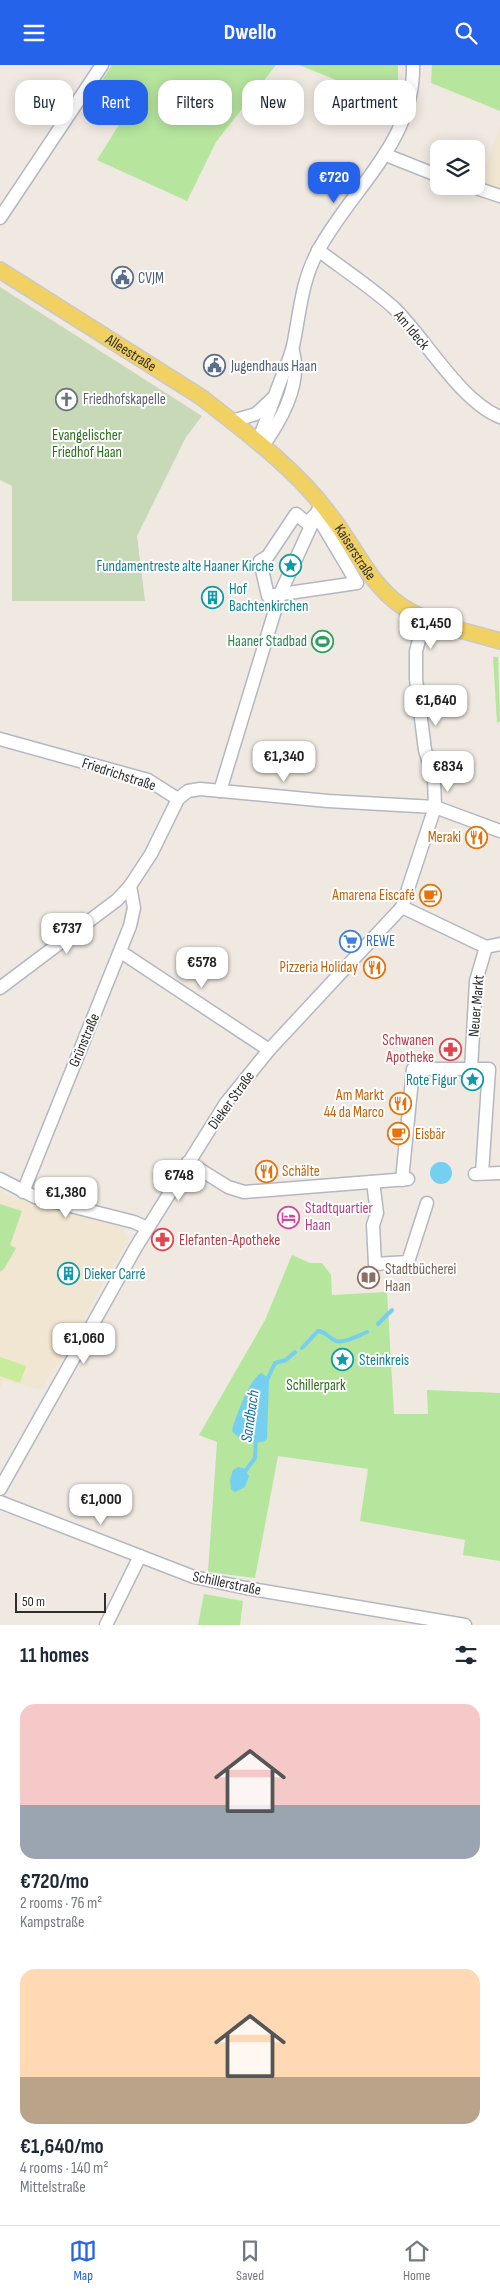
<!DOCTYPE html>
<html lang="en">
<head>
<meta charset="utf-8">
<style>
  :root { --surface:#fff; --page:#f6f6f7; --text:#1f2937; --muted:#747a83; --line:#e0e1e3; --accent:#2563eb }
  body { margin:0; font-family:"Sofia Sans Condensed",sans-serif; background:var(--page); color:var(--text); height:100vh; display:flex; flex-direction:column; font-size:19px; white-space:nowrap }
  * { box-sizing:border-box; margin:0 }
  p { font-size:16px; color:var(--muted) }
  .icon { flex:none; width:28px; height:28px; fill:none; stroke:currentColor; stroke-width:2; stroke-linecap:round; stroke-linejoin:round }
  .map { position:relative; height:1560px; overflow:hidden }
  .sheet { display:flex; flex-direction:column; background:var(--surface); flex:1 }
  .sheet>* { flex:none }
  .hud { position:absolute; left:15px; top:15px; width:470px; height:45px; display:flex; gap:10px }
  .fabs { position:absolute; left:430px; top:75px; display:grid; gap:10px }
  .fabs a { display:grid; place-items:center; width:55px; height:55px; border-radius:10px; background:var(--surface); box-shadow:0 2px 12px #0003; font-size:25px }
  .scale { position:absolute; left:15px; bottom:12px; width:91px; box-sizing:border-box; padding-left:5px; border:2px solid #2e2e2e; border-top:0; font-size:14px; line-height:18px; white-space:nowrap; color:#2e2e2e; -webkit-text-stroke:4px #fff; paint-order:stroke }
  .price { position:absolute; translate:-50% -42px; padding:0 11px; border-radius:10px; background:#fff; color:#222; font-size:16px; line-height:32px; filter:drop-shadow(0 1px 2px #0008) }
  .price::after { content:''; position:absolute; left:50%; top:30px; width:15px; height:11px; margin-left:-8px; background:inherit; clip-path:polygon(0 0,100% 0,50% 100%) }
  .price.current { background:var(--accent); color:#fff }
  ul { padding:0; list-style:none }
  li { display:grid; align-content:center; gap:10px; height:265px; padding:0 20px }
  li span { display:grid; place-items:center; height:155px; border-radius:15px; color:#555 }
  li>.icon { margin-inline-start:auto }
  span .icon { width:90px; height:90px; fill:#fffc; stroke-width:1 }
  li b { font-size:21px }
  h2 { display:flex; justify-content:space-between; align-items:center; height:60px; padding:0 20px; font-size:21px }
  .tag { padding:0 18px; border-radius:15px; background:var(--surface); box-shadow:0 2px 12px #0003; font-size:18px; line-height:45px }
  .tag.current { background:var(--accent); color:#fff }
  header { display:flex; justify-content:space-between; align-items:center; height:65px; padding:0 20px; background:var(--accent); color:#fff; font-size:22px; font-weight:700 }
  .dock { display:flex; justify-content:space-around; align-items:center; height:70px; border-top:1px solid var(--line); background:var(--surface); font-size:14px; color:var(--muted) }
  .dock a { display:grid; justify-items:center; gap:2px }
  .dock .current { color:var(--accent) }
  .map>svg:first-child { display:block }
  .education { fill:#f0e6d1 }
  .green { fill:#b6e59e }
  .cemetery { fill:#c8d9b8 }
  .pitch { fill:#c9ec9a }
  .water { fill:#75cff0 }
  .lines { fill:none; stroke-linecap:round; stroke-linejoin:round }
  .stream { stroke:#75cff0; stroke-width:4 }
  .minor-casing { stroke:#b4b7c1; stroke-width:15 }
  .major-casing { stroke:#c9c9c9; stroke-width:18 }
  .minor { stroke:#fff; stroke-width:12 }
  .major { stroke:#f2d163; stroke-width:15 }
  .labels { text-anchor:middle; stroke-width:4; stroke-linejoin:round; paint-order:stroke }
  .service-label { font-size:15px; fill:#4e5e75; stroke:#fff; text-anchor:start }
  .street-label { font-size:15px; fill:#2e2e2e; stroke:#fff }
  .worship-label { font-size:15px; fill:#5b616d; stroke:#fff; text-anchor:start }
  .park-label { font-size:15px; fill:#2c6e1b; stroke:#fff }
  .culture-label { font-size:15px; fill:#0d838f; stroke:#fff; text-anchor:start }
  .leisure-label { font-size:15px; fill:#27864d; stroke:#fff; text-anchor:end }
  .food-label { font-size:15px; fill:#c56008; stroke:#fff; text-anchor:end }
  .shop-label { font-size:15px; fill:#366cbe; stroke:#fff; text-anchor:start }
  .health-label { font-size:15px; fill:#be3a42; stroke:#fff; text-anchor:end }
  .hotel-label { font-size:15px; fill:#b23c85; stroke:#fff; text-anchor:start }
  .education-label { font-size:15px; fill:#785e54; stroke:#fff; text-anchor:start }
  .water-label { font-size:16px; font-style:italic; fill:#0d6fa3; stroke:#fff }
</style>
</head>
<body>
<header><svg class="icon" aria-label="menu" viewBox="0 0 24 24"><path d="M4 6h16M4 12h16M4 18h16"/></svg>Dwello<svg class="icon" aria-label="search" viewBox="0 0 24 24"><circle cx="10" cy="10" r="6"/><path d="M15 15l6 6"/></svg></header>
<div class="map">
<svg width="500" height="1560" viewBox="0 0 500 1560">
  <rect width="100%" height="100%" fill="#efe9e1"/>
  <!-- education -->
  <g class="education">
    <path d="M500,60V140L476,131Z"/>
    <path d="M0,1125L13,1133L122,1162L128,1175L42,1325L3,1315L0,1324Z"/>
  </g>
  <!-- green -->
  <g class="green">
    <path d="M112,0H276L216,77L187,136L97,95L127,47L96,25Z"/>
    <path d="M299,0H398V40Z"/>
    <path d="M432,0H500V46L431,18Z"/>
    <path d="M498,590L500,656L497,658L493,592H498Z"/>
    <path d="M0,1139L22,1146L10,1180L16,1183L4,1204L0,1207Z"/>
    <path d="M292,1190L310,1198H322L331,1210L332,1230L387,1227L394,1349H428L427,1325L500,1328V1496L463,1490L465,1475L360,1456L368,1404L278,1391L255,1513L208,1507L217,1377L199,1370L265,1255Z"/>
    <path d="M204,1529L243,1536L240,1560H198Z"/>
  </g>
  <!-- cemetery -->
  <path class="cemetery" d="M0,222L202,351L186,372L137,471L145,536H12V421L0,415Z"/>
  <!-- pitch -->
  <path class="pitch" d="M0,1292L26,1301L20,1318L0,1311Z"/>
  <!-- water -->
  <g class="water">
    <circle cx="441" cy="1108" r="11"/>
    <path d="M261,1308L269,1313L267,1374C259,1382 238,1375 232,1366C235,1352 249,1315 261,1308Z"/>
    <path d="M238,1402L243,1403L249,1411L245,1422L235,1427L231,1424L230,1415L233,1405Z"/>
  </g>
  <g class="lines">
    <!-- stream -->
    <g class="stream">
      <path d="M378,1259L392,1245"/>
      <path d="M302,1283L318,1266C327,1267 328,1273 336,1276C344,1279 359,1270 367,1267"/>
      <path d="M267,1315L275,1298L286,1295L295,1287"/>
      <path d="M243,1409L255,1393L256,1373"/>
    </g>
    <defs>
      <g id="minor">
        <path d="M386,90L439,111"/>
        <path d="M470,121L500,131"/>
        <path d="M0,153L102,0"/>
        <path d="M318,185C343,204 371,222 394,243C425,273 460,336 500,352"/>
        <path d="M232,356L256,349L274,332"/>
        <path d="M257,378C266,358 272,338 280,317C284,306 290,294 293,281C300,248 301,217 318,186C351,124 415,77 413,0"/>
        <path d="M262,382C281,356 302,319 293,286"/>
        <path d="M296,449L307,458L316,449L357,518L268,531L260,496L268,491Z"/>
        <path d="M0,674L148,715L178,734"/>
        <path d="M220,726L280,529L321,439"/>
        <path d="M402,842L486,882L476,916L471,1004"/>
        <path d="M486,882L500,879"/>
        <path d="M121,887L269,985"/>
        <path d="M0,923L117,835L130,821L151,789L178,734L188,726L200,724L328,736L435,742L500,766"/>
        <path d="M188,1097L228,1122L244,1127L408,1114"/>
        <path d="M475,1109L500,1108"/>
        <path d="M0,1114L35,1132L134,1157L147,1163"/>
        <path d="M402,1115L413,1004H489L482,1108"/>
        <path d="M373,1117L377,1148L373,1160L375,1199L408,1197L427,1138"/>
        <path d="M23,1127L130,861L134,843L130,821"/>
        <path d="M0,1424L136,1182L226,1038L269,985L402,842L435,742L434,714L425,685L416,614V586L425,553"/>
        <path d="M0,1437L194,1512L246,1523L465,1560"/>
        <path d="M106,1560L140,1491"/>
      </g>
      <g id="major">
        <path id="s1" d="M0,205L201,332C246,367 296,404 330,450C354,480 368,517 400,540C429,560 467,566 500,576"/>
      </g>
    </defs>
    <!-- minor casing -->
    <use href="#minor" class="minor-casing"/>
    <!-- major casing -->
    <use href="#major" class="major-casing"/>
    <!-- minor -->
    <use href="#minor" class="minor"/>
    <!-- major -->
    <use href="#major" class="major"/>
  </g>
  <!-- icons -->
  <defs>
    <symbol id="civic-ring" viewBox="-11 -11 22 22"><circle r="9.5" fill="#fff" stroke="#5c6f8a" stroke-width="1.5"/><path d="M-.6-6.5H3V-4.5H.6V-3L4-1V1h2V6H-6V1h2V-1L-.6-3ZM-1.2 2.5V6h2.4V2.5Z" fill="#5c6f8a"/></symbol>
    <symbol id="church-ring" viewBox="-11 -11 22 22"><circle r="9.5" fill="#fff" stroke="#6b7280" stroke-width="1.5"/><path d="M-1.2-6h2.4v3.5h3.3v2.4h-3.3V6h-2.4V-.1h-3.3v-2.4h3.3Z" fill="#6b7280"/></symbol>
    <symbol id="sight-ring" viewBox="-11 -11 22 22"><circle r="9.5" fill="#fff" stroke="#0f9aa8" stroke-width="1.5"/><path d="M0-6L1.8-2.2L6-1.7L2.9 1.2L3.7 5.4L0 3.3L-3.7 5.4L-2.9 1.2L-6-1.7L-1.8-2.2Z" fill="#0f9aa8"/></symbol>
    <symbol id="building-ring" viewBox="-11 -11 22 22"><circle r="9.5" fill="#fff" stroke="#0f9aa8" stroke-width="1.5"/><path d="M-4-6H4V6H1V3H-1V6H-4ZM-2.5-4.3h1.7v1.8h-1.7ZM.8-4.3h1.7v1.8H.8ZM-2.5-1h1.7V.8h-1.7ZM.8-1h1.7V.8H.8Z" fill="#0f9aa8"/></symbol>
    <symbol id="stadium-ring" viewBox="-11 -11 22 22"><circle r="9.5" fill="#fff" stroke="#2e9e5b" stroke-width="1.5"/><path d="M0-5a6.5 5 0 1 0 0 10a6.5 5 0 1 0 0-10ZM-3.5-1.8h7v3.6h-7Z" fill="#2e9e5b"/></symbol>
    <symbol id="restaurant-ring" viewBox="-11 -11 22 22"><circle r="9.5" fill="#fff" stroke="#e8710a" stroke-width="1.5"/><path d="M-5-6h1v4h1v-4h1v4h1v-4h1v5L-1.5 .5V6h-2V.5L-5-1ZM5-6V6H3V1.5H1.5Q1.5-4 5-6Z" fill="#e8710a"/></symbol>
    <symbol id="cafe-ring" viewBox="-11 -11 22 22"><circle r="9.5" fill="#fff" stroke="#e8710a" stroke-width="1.5"/><path d="M-5.5-4.5H6V0H3Q3 3.5 0 3.5H-2.5Q-5.5 3.5-5.5 0ZM3-3.2v2h1.7v-2ZM-6 4.5H4V6H-6Z" fill="#e8710a"/></symbol>
    <symbol id="supermarket-ring" viewBox="-11 -11 22 22"><circle r="9.5" fill="#fff" stroke="#3f7fe0" stroke-width="1.5"/><path d="M-6-5.5h2.5l.6 2H6L4.5 2H-2.5L-4.4-4H-6ZM-1.5 3.2a1.3 1.3 0 1 0 .1 0ZM3 3.2a1.3 1.3 0 1 0 .1 0Z" fill="#3f7fe0"/></symbol>
    <symbol id="pharmacy-ring" viewBox="-11 -11 22 22"><circle r="9.5" fill="#fff" stroke="#e0444e" stroke-width="1.5"/><path d="M-2-6h4v4h4v4h-4v4h-4v-4h-4v-4h4Z" fill="#e0444e"/></symbol>
    <symbol id="hotel-ring" viewBox="-11 -11 22 22"><circle r="9.5" fill="#fff" stroke="#d1479c" stroke-width="1.5"/><path d="M-6-4.5h1.5V1H6V5H4.5V3h-9V5H-6ZM-4 0a1.8 1.8 0 1 1 3.6 0ZM.5 0V-2.5h3Q6-2.5 6 0Z" fill="#d1479c"/></symbol>
    <symbol id="library-ring" viewBox="-11 -11 22 22"><circle r="9.5" fill="#fff" stroke="#8d6e63" stroke-width="1.5"/><path d="M-6-4Q-3-5.5-.7-3.5V5Q-3 3-6 4ZM6-4Q3-5.5 .7-3.5V5Q3 3 6 4Z" fill="#8d6e63"/></symbol>
  </defs>
  <g fill-rule="evenodd">
    <use href="#civic-ring" x="110" y="200" width="25" height="25"/>
    <use href="#civic-ring" x="202" y="288" width="25" height="25"/>
    <use href="#church-ring" x="54" y="322" width="25" height="25"/>
    <use href="#sight-ring" x="278" y="488" width="25" height="25"/>
    <use href="#building-ring" x="200" y="520" width="25" height="25"/>
    <use href="#stadium-ring" x="310" y="564" width="25" height="25"/>
    <use href="#restaurant-ring" x="464" y="760" width="25" height="25"/>
    <use href="#cafe-ring" x="418" y="818" width="25" height="25"/>
    <use href="#supermarket-ring" x="338" y="864" width="25" height="25"/>
    <use href="#restaurant-ring" x="362" y="890" width="25" height="25"/>
    <use href="#pharmacy-ring" x="438" y="972" width="25" height="25"/>
    <use href="#sight-ring" x="460" y="1002" width="25" height="25"/>
    <use href="#restaurant-ring" x="388" y="1026" width="25" height="25"/>
    <use href="#cafe-ring" x="386" y="1056" width="25" height="25"/>
    <use href="#restaurant-ring" x="254" y="1094" width="25" height="25"/>
    <use href="#hotel-ring" x="276" y="1140" width="25" height="25"/>
    <use href="#pharmacy-ring" x="150" y="1162" width="25" height="25"/>
    <use href="#building-ring" x="56" y="1196" width="25" height="25"/>
    <use href="#library-ring" x="356" y="1200" width="25" height="25"/>
    <use href="#sight-ring" x="330" y="1282" width="25" height="25"/>
  </g>
  <g class="labels">
    <!-- service labels -->
    <g class="service-label">
      <text x="138" y="218">CVJM</text>
      <text x="231" y="306">Jugendhaus Haan</text>
    </g>
    <!-- street labels -->
    <g class="street-label">
      <text transform="translate(412 265) rotate(50)" y="5">Am Ideck</text>
      <text dy="5" stroke="none"><textPath href="#s1" startOffset="155">Alleestraße</textPath></text>
      <text dy="5" stroke="none"><textPath href="#s1" startOffset="458">Kaiserstraße</textPath></text>
      <text transform="translate(119 709) rotate(18)" y="5">Friedrichstraße</text>
      <text transform="translate(476 941) rotate(-85)" y="5">Neuer Markt</text>
      <text transform="translate(84 975) rotate(-67)" y="5">Grünstraße</text>
      <text transform="translate(231 1035) rotate(-54)" y="5">Dieker Straße</text>
      <text transform="translate(227 1518) rotate(12)" y="5">Schillerstraße</text>
    </g>
    <!-- worship labels -->
    <g class="worship-label">
      <text x="83" y="339">Friedhofskapelle</text>
    </g>
    <!-- park labels -->
    <g class="park-label">
      <text x="87" y="375">Evangelischer<tspan x="87" dy="17">Friedhof Haan</tspan></text>
      <text x="316" y="1325">Schillerpark</text>
    </g>
    <!-- culture labels -->
    <g class="culture-label">
      <text x="274" y="506" text-anchor="end">Fundamentreste alte Haaner Kirche</text>
      <text x="229" y="529">Hof<tspan x="229" dy="17">Bachtenkirchen</tspan></text>
      <text x="457" y="1020" text-anchor="end">Rote Figur</text>
      <text x="84" y="1214">Dieker Carré</text>
      <text x="359" y="1300">Steinkreis</text>
    </g>
    <!-- leisure labels -->
    <g class="leisure-label">
      <text x="307" y="581">Haaner Stadbad</text>
    </g>
    <!-- food labels -->
    <g class="food-label">
      <text x="461" y="777">Meraki</text>
      <text x="415" y="835">Amarena Eiscafé</text>
      <text x="358" y="907">Pizzeria Holiday</text>
      <text x="384" y="1035">Am Markt<tspan x="384" dy="17">44 da Marco</tspan></text>
      <text x="415" y="1074" text-anchor="start">Eisbär</text>
      <text x="282" y="1111" text-anchor="start">Schälte</text>
    </g>
    <!-- shop labels -->
    <g class="shop-label">
      <text x="366" y="881">REWE</text>
    </g>
    <!-- health labels -->
    <g class="health-label">
      <text x="434" y="980">Schwanen<tspan x="434" dy="17">Apotheke</tspan></text>
      <text x="179" y="1180" text-anchor="start">Elefanten-Apotheke</text>
    </g>
    <!-- hotel labels -->
    <g class="hotel-label">
      <text x="305" y="1148">Stadtquartier<tspan x="305" dy="17">Haan</tspan></text>
    </g>
    <!-- education labels -->
    <g class="education-label">
      <text x="385" y="1209">Stadtbücherei<tspan x="385" dy="17">Haan</tspan></text>
    </g>
    <!-- water labels -->
    <g class="water-label">
      <text transform="translate(249 1351) rotate(-82)" y="6">Sandbach</text>
    </g>
  </g>
</svg>
<div class="fabs">
<a><svg class="icon" aria-label="layers" viewBox="0 0 24 24"><path d="M12 4l9 5-9 5-9-5zM3 14l9 5 9-5"/></svg></a>
</div>
<div class="scale">50 m</div>
<b class="price current" style="left:334px;top:139px">€720</b>
<b class="price" style="left:431px;top:585px">€1,450</b>
<b class="price" style="left:436px;top:662px">€1,640</b>
<b class="price" style="left:284px;top:718px">€1,340</b>
<b class="price" style="left:448px;top:728px">€834</b>
<b class="price" style="left:67px;top:890px">€737</b>
<b class="price" style="left:202px;top:924px">€578</b>
<b class="price" style="left:179px;top:1137px">€748</b>
<b class="price" style="left:66px;top:1154px">€1,380</b>
<b class="price" style="left:84px;top:1300px">€1,060</b>
<b class="price" style="left:101px;top:1461px">€1,000</b>
<div class="hud">
<a class="tag">Buy</a>
<a class="tag current">Rent</a>
<a class="tag">Filters</a>
<a class="tag">New</a>
<a class="tag">Apartment</a>
</div>
</div>
<section class="sheet">
<h2>11 homes<svg class="icon" aria-label="filters" viewBox="0 0 24 24"><path d="M4 7h16M4 17h16"/><circle cx="9" cy="7" r="2"/><circle cx="15" cy="17" r="2"/></svg></h2>
<ul>
<li><span style="background:linear-gradient(#f6c9c9 65%,#9aa5b1 0)"><svg class="icon" aria-label="home" viewBox="0 0 24 24"><path d="M3 11l9-7 9 7M6 9v11h12V9"/></svg></span><div><b>€720/mo</b><p>2 rooms · 76 m²</p><p>Kampstraße</p></div></li>
<li><span style="background:linear-gradient(#ffd9b3 70%,#b9a48a 0)"><svg class="icon" aria-label="home" viewBox="0 0 24 24"><path d="M3 11l9-7 9 7M6 9v11h12V9"/></svg></span><div><b>€1,640/mo</b><p>4 rooms · 140 m²</p><p>Mittelstraße</p></div></li>
</ul>
</section>
<nav class="dock">
<a class="current"><svg class="icon" aria-label="map" viewBox="0 0 24 24"><path d="M3 6l6-2 6 2 6-2v14l-6 2-6-2-6 2zM9 4v14M15 6v14"/></svg>Map</a>
<a><svg class="icon" aria-label="saved" viewBox="0 0 24 24"><path d="M7 4h10v16l-5-4-5 4z"/></svg>Saved</a>
<a><svg class="icon" aria-label="home" viewBox="0 0 24 24"><path d="M3 11l9-7 9 7M6 9v11h12V9"/></svg>Home</a>
</nav>
</body>
</html>
